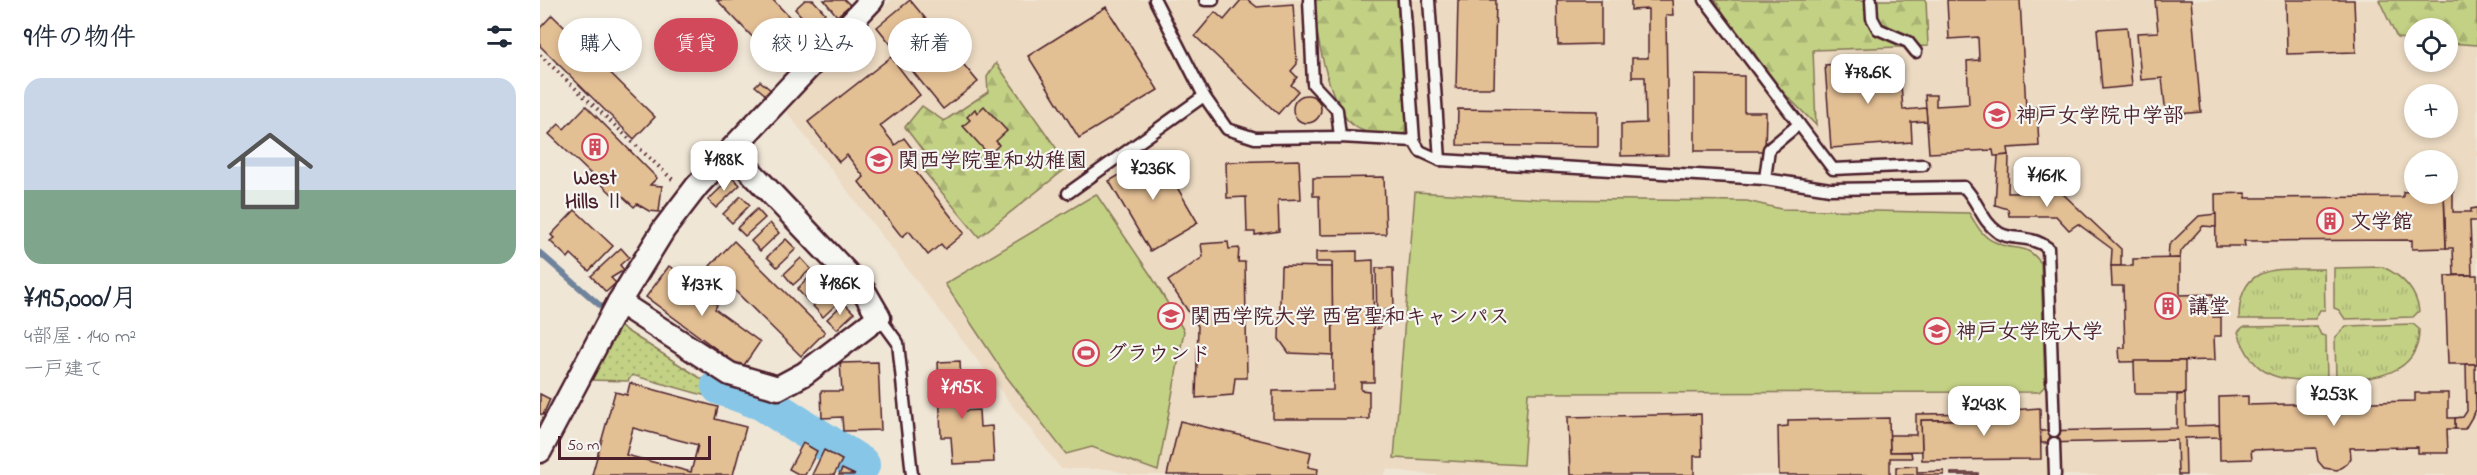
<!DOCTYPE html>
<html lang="ja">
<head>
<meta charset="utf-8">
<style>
  :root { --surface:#fff; --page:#f6f6f7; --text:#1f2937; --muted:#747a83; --line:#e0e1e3; --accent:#d1495b }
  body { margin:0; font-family:"Indie Flower","Klee One",sans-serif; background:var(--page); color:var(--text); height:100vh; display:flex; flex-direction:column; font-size:22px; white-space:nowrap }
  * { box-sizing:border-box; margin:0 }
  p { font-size:20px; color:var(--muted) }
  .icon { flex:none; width:33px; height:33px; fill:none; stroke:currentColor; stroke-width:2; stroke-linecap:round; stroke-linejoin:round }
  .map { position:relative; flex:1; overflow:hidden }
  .panel { display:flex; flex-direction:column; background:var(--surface); width:540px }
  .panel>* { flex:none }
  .top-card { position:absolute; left:18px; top:18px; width:570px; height:54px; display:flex; gap:12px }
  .controls { position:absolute; left:1864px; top:18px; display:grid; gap:12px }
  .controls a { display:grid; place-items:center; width:54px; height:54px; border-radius:50%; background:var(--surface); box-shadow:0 3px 9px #0003; font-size:30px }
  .scale { position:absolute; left:18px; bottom:15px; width:153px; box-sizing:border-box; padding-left:6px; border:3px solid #4a1f2b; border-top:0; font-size:16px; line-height:21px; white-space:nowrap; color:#4a1f2b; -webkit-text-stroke:4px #f6f6f2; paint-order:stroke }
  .price { position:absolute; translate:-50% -51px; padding:0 14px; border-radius:12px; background:#fff; color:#222; font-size:20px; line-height:39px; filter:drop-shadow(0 2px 3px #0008) }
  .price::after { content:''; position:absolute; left:50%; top:36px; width:18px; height:14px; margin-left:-9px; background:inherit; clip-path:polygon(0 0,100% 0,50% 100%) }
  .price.active { background:var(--accent); color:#fff }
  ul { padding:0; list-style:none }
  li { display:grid; align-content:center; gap:12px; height:318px; padding:0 24px }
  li+li { border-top:2px solid var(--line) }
  li span { display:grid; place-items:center; height:186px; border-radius:18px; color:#555 }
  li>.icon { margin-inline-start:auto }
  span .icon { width:108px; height:108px; fill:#fffc; stroke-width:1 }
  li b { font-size:26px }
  h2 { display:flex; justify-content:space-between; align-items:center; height:72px; padding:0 24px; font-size:26px }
  .pill { padding:0 21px; border-radius:27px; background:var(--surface); box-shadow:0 3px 9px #0003; font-size:21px; line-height:54px }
  .pill.active { background:var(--accent); color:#fff }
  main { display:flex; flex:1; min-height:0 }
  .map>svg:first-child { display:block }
  .built { fill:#ecdac2; fill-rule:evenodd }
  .grass { fill:url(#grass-tufts); stroke:#867858; stroke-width:1.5 }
  .forest { fill:url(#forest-firs); stroke:#867858; stroke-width:1.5 }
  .park { fill:url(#park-dots); stroke:#867858; stroke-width:1.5 }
  .pitch { fill:#c3d185; stroke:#867858; stroke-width:1.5 }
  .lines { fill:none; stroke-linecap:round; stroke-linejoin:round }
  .stream { stroke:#6f839c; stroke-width:6 }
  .river { stroke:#87c6e7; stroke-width:38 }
  .building { fill:#e3bf94; stroke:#4a1f2b; stroke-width:1.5; fill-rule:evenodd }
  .service-casing { stroke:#4a1f2b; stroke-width:15 }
  .minor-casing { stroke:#4a1f2b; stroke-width:27 }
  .path { stroke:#4a1f2b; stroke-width:4; stroke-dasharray:1.5 4.5; stroke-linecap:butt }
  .service { stroke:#f6f6f2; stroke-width:10 }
  .minor { stroke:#f6f6f2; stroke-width:22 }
  .labels { text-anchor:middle; stroke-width:4.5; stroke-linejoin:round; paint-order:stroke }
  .poi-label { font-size:21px; font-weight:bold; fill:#4a1f2b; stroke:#f6f6f2; text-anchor:start }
</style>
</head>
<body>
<main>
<section class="panel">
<h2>9件の物件<svg class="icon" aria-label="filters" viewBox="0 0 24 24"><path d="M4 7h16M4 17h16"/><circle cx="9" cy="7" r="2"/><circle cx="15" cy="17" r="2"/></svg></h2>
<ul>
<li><span style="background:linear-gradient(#c9d6e8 60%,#7fa58c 0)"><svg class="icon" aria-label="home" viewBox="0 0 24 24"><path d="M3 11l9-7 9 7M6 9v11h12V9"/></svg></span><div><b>¥195,000/月</b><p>4部屋 · 140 m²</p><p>一戸建て</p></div></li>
</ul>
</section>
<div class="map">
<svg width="1937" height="475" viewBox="0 0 1937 475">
  <defs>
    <pattern id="grass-tufts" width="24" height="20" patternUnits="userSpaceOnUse" patternTransform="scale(1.5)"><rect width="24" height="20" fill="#c3d185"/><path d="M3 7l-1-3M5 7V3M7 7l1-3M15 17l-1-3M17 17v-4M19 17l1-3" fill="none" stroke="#a9b373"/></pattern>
    <pattern id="forest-firs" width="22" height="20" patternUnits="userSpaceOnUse" patternTransform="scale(1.5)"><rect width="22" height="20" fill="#c3d185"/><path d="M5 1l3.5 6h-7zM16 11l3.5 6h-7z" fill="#a9b373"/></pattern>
    <pattern id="park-dots" width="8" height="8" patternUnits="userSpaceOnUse" patternTransform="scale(1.5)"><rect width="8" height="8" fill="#c3d185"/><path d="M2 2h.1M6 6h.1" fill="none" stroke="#a9b373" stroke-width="1.8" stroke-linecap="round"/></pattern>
  </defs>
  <rect width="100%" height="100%" fill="#f0e6d6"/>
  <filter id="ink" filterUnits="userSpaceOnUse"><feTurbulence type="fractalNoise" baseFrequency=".0167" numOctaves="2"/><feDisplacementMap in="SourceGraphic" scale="12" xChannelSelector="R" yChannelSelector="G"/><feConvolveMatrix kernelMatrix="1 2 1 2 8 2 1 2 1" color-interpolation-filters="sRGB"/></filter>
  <g filter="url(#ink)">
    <!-- built -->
    <path class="built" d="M351,0H1937V475H890L847,469L844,475H590L569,469H521L246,111ZM1875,28H1908V62H1875ZM1875,94H1908V128H1875ZM1875,160H1908V194H1875Z"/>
    <!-- grass -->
    <g class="grass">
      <path d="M1843,267C1862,276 1876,289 1879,311L1873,317L1805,319L1799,310L1794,308V268Z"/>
      <path d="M1784,269L1785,310H1780L1775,319H1699C1699,260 1740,270 1784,269Z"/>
      <path d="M1873,324L1879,329C1880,376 1830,380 1796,380L1795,338L1806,326Z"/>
      <path d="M1777,326L1781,335L1786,336L1787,380C1741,381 1714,381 1698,332L1703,327Z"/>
    </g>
    <!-- forest -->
    <g class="forest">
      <path d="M773,0H857L868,122L863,139C849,139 826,134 814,126C789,109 775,30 773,0Z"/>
      <path d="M1175,0H1386L1388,46L1273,50L1276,125L1218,67Z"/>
      <path d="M1839,0H1937V45L1908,43V28H1875V40L1857,38Z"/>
      <path d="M456,63L529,166L439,237L383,170L389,159L365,127L382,106L404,121L448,92L447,77Z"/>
    </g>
    <!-- park -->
    <path class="park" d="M76,324L193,399L170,397L92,375L88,381L48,380Z"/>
    <!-- pitch -->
    <g class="pitch">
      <path d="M875,192L998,199L1207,201L1241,209L1429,213C1436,224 1442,237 1455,242C1477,253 1484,241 1501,263L1505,386L1499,392L988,393L983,465L854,458Z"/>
      <path d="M556,194L612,277L644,331L618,471L552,447L526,454L466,376L405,284Z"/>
    </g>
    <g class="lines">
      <!-- stream -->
      <path class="stream" d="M0,253L64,309"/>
      <!-- river -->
      <path class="river" d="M180,386L223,402L321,465"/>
    </g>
    <!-- building -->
    <g class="building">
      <path d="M177,0H233L266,34L251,48L258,55L243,69Z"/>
      <path d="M265,0H273L285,13L281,17L286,23L276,32L255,9Z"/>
      <path d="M284,0H305L310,5L297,16Z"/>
      <path d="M370,0L438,82L403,109L337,27Z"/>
      <path d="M701,0H708L717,7L753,4L757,64L751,71L757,77L751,85L758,91L738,114L655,36L675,12L684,20Z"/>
      <path d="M918,0H956L954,88H916Z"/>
      <path d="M1017,0H1061V44L1018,45Z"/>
      <path d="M1091,0H1132L1133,15H1126L1128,155L1081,156V124L1106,123L1105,77H1092V58H1108V9L1091,10Z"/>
      <path d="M1407,0H1480L1486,108L1497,107L1499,146L1468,148L1469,155L1458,156H1454L1453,150L1389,153L1385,95H1396V106L1429,104L1427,61L1439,60L1438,37L1409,39Z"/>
      <path d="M1615,0H1651L1661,112L1626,115L1622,78L1601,80L1597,33L1618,32Z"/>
      <path d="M1746,0H1814L1816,52L1747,54Z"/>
      <path d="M566,7L618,90L539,138L488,56Z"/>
      <path d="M12,15L115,117L94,139L0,46V28Z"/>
      <path d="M1587,27L1592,86L1562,89L1557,29Z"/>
      <path d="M351,57L380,95L340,126L355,145L364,138L377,155L368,162L424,233L405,249L401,244L388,255L369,231L362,237L319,182L324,177L307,155L299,162L268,122Z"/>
      <path d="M1359,59L1363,110L1386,108L1387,121L1371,122L1372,142L1291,148L1285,65Z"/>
      <path d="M1155,75L1204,76V112H1226L1225,151H1155Z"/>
      <path d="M220,81L232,91L227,96L215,86Z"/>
      <circle cx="767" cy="109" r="14"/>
      <path d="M46,106L117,178L110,185L122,186L119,212L109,211L97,204L94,207L79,193L75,197L9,134L19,124L24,129Z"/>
      <path d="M444,106L467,131L456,141L459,145L449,155L423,126L430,120L427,117L435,109L437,113Z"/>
      <path d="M918,109L1058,111V147L917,145Z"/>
      <path d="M605,149L610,157L617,153L658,223L610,251L569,181L597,165L592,157Z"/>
      <path d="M1469,155L1468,193L1521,192L1581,249V266H1571L1572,249L1538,224L1529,230L1516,216H1469L1468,209L1455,205L1458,156Z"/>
      <path d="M759,160L761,199L738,200L739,231L715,235V232H707L706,197L687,198L686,162Z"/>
      <path d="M192,177L200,185L176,208L168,200Z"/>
      <path d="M844,177L846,234L780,235L779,196H773V178Z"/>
      <path d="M1913,190V212H1931V209L1937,208V221H1930L1932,275H1914L1913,248H1906L1904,194Z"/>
      <path d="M1875,191V194H1904L1906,248L1872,249V240L1704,241L1705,246H1676L1675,194L1706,193V198L1863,197V192Z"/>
      <path d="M201,196L210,205L192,223L183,214Z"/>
      <path d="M217,209L225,218L205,236L197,228Z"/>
      <path d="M35,210L73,246L49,271L31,254L28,258L10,241L14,238L11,235Z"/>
      <path d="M1676,214V227L1663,226L1641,251L1640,258L1628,259L1629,245L1659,216Z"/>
      <path d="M230,223L239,233L220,251L211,241Z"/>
      <path d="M246,239L256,249L237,267L227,257Z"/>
      <path d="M194,241L285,332L261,356L170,266Z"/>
      <path d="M688,242L689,249L699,248L698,262H705L707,378H695L693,395L656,398L658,326L628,281L663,257L661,244Z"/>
      <path d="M81,248L89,257L80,265L84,270L71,278L76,283L66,292L51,276Z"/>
      <path d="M817,251V261L833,260L834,382H821V390L829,391V419H733V391L793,390L792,262H776V252Z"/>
      <path d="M261,258L271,269L253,285L244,274Z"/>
      <path d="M1640,258V295L1673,294V317H1681V336H1674L1675,360L1580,362L1579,348H1585L1583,286H1572L1571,266H1593V259Z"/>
      <path d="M129,266L144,276L142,279L177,305L175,309L220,342L202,368L106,297Z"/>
      <path d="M741,266L792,267L793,355L749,353L739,339Z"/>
      <path d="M836,268H853L854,309L845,310V317H840V328L837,329Z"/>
      <path d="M275,272L286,284L268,301L257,289Z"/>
      <path d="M1932,275H1937V364H1908L1905,276Z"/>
      <path d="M293,287L303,298L283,317L273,306Z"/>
      <path d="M304,303L314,313L297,329L287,319Z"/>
      <path d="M420,361L422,411L439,410L440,427L452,426L454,462L413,464L411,437H401L398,362Z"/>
      <path d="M1594,361H1645V394H1595Z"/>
      <path d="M338,362L341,430L303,431L302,417L282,418L281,391H302L300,363Z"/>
      <path d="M1926,364H1935L1936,410L1925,429H1915V418L1923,417L1927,411Z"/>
      <path d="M90,383L178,407L175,419L206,427L193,475H52L75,392L87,395ZM93,428L158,445L151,472L86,455Z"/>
      <path d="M1875,393H1908V418H1915V429H1907L1908,453H1878V447L1810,448L1811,458L1807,464L1797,470L1784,468L1778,461L1776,448L1711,450L1712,459L1680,460L1679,397L1708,396V405L1875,401Z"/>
      <path d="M0,394L10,399L3,415L0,414Z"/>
      <path d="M1645,394L1646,426L1679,425L1680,437L1645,438L1646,475H1638L1637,440L1501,443L1500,431L1637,428V395Z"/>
      <path d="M1500,408L1501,459L1382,460L1381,420L1457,419V411Z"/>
      <path d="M1457,413V419L1381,420L1382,451L1350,452L1349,435H1376V414Z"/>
      <path d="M1161,414L1162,456H1154V475H1030L1028,417Z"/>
      <path d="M1349,418L1350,452H1371L1372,458H1350V475H1239L1238,427L1248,426V420Z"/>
      <path d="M640,421L771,452L768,467L778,469L777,475H627Z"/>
      <path d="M263,443L277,451L265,475H260L249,469Z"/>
      <path d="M284,450L302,460L294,475H272Z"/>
      <path d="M1377,466V472L1404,471V475H1356V467Z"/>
      <path d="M302,469L315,475H299Z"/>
      <rect x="1411" y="473" width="27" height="2"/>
    </g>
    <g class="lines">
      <defs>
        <g id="service">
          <path d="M615,0L664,96L687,129L715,138L800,137L874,141L880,151L900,160L1225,179L1290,189L1424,187C1439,202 1441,221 1459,233C1472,241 1489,234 1508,248L1514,431"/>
          <path d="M665,0H673"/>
          <path d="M769,0L773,84L797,110L800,137"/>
          <path d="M864,0L874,141"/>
          <path d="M889,0L900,160"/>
          <path d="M1165,0L1293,169L1383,165"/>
          <path d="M1331,0L1332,18L1338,29L1368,42L1376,52"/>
          <path d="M1225,179L1229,149L1259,124"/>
          <path d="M528,193L664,96"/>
          <path d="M339,317L358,343L372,475"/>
          <path d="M1514,443L1515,475"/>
        </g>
        <g id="minor">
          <path d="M79,302L190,374L238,388L264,374L339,317L324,291L192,152"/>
          <path d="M0,451L79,302L124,229L157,186L332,0"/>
        </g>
      </defs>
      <!-- service casing -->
      <use href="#service" class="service-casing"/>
      <!-- minor casing -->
      <use href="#minor" class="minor-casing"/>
      <!-- path -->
      <path class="path" d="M0,55L134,181"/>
      <!-- service -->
      <use href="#service" class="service"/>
      <!-- minor -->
      <use href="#minor" class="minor"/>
    </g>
  </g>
  <!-- icons -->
  <defs>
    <symbol id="school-ring" viewBox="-11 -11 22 22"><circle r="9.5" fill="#f6f6f2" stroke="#d1495b" stroke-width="1.5"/><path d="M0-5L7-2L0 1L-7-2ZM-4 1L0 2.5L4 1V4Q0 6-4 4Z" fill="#d1495b"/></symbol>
    <symbol id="building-ring" viewBox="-11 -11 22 22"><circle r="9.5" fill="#f6f6f2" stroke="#d1495b" stroke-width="1.5"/><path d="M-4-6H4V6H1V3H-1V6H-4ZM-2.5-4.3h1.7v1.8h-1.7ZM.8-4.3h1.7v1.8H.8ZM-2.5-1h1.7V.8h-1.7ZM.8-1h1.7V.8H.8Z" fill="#d1495b"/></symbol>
    <symbol id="university-ring" viewBox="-11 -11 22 22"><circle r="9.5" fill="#f6f6f2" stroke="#d1495b" stroke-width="1.5"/><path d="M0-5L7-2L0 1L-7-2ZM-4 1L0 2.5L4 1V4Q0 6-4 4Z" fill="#d1495b"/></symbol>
    <symbol id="stadium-ring" viewBox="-11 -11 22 22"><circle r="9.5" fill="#f6f6f2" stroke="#d1495b" stroke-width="1.5"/><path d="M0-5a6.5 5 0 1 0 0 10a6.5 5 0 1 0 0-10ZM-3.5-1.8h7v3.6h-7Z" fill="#d1495b"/></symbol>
  </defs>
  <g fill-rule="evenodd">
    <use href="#school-ring" x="1442" y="100" width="30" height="30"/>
    <use href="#building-ring" x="40" y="132" width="30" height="30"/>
    <use href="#school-ring" x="324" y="145" width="30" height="30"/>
    <use href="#building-ring" x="1775" y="206" width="30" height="30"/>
    <use href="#building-ring" x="1613" y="291" width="30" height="30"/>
    <use href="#university-ring" x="616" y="301" width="30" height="30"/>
    <use href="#university-ring" x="1382" y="316" width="30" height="30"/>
    <use href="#stadium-ring" x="531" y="338" width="30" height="30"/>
  </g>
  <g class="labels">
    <!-- poi labels -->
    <g class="poi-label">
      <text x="1476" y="122">神戸女学院中学部</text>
      <text x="358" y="167">関西学院聖和幼稚園</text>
      <text x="55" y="184" text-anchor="middle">West<tspan x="55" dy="24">Hills Ⅱ</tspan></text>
      <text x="1810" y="228">文学館</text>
      <text x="1648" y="313">講堂</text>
      <text x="650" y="323">関西学院大学 西宮聖和キャンパス</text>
      <text x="1416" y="338">神戸女学院大学</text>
      <text x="566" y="360">グラウンド</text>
    </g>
  </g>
</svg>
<div class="controls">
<a><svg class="icon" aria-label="locate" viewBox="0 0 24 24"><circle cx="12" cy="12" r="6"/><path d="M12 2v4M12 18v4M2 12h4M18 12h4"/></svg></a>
<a>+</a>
<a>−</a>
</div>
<div class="scale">50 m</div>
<b class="price" style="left:1328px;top:105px">¥78.6K</b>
<b class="price" style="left:184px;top:192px">¥188K</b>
<b class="price" style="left:613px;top:201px">¥236K</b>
<b class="price" style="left:1507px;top:208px">¥161K</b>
<b class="price" style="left:300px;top:316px">¥186K</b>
<b class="price" style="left:162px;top:317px">¥137K</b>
<b class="price active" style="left:422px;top:420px">¥195K</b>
<b class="price" style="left:1794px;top:427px">¥253K</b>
<b class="price" style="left:1444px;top:437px">¥243K</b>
<div class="top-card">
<a class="pill">購入</a>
<a class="pill active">賃貸</a>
<a class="pill">絞り込み</a>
<a class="pill">新着</a>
</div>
</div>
</main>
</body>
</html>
